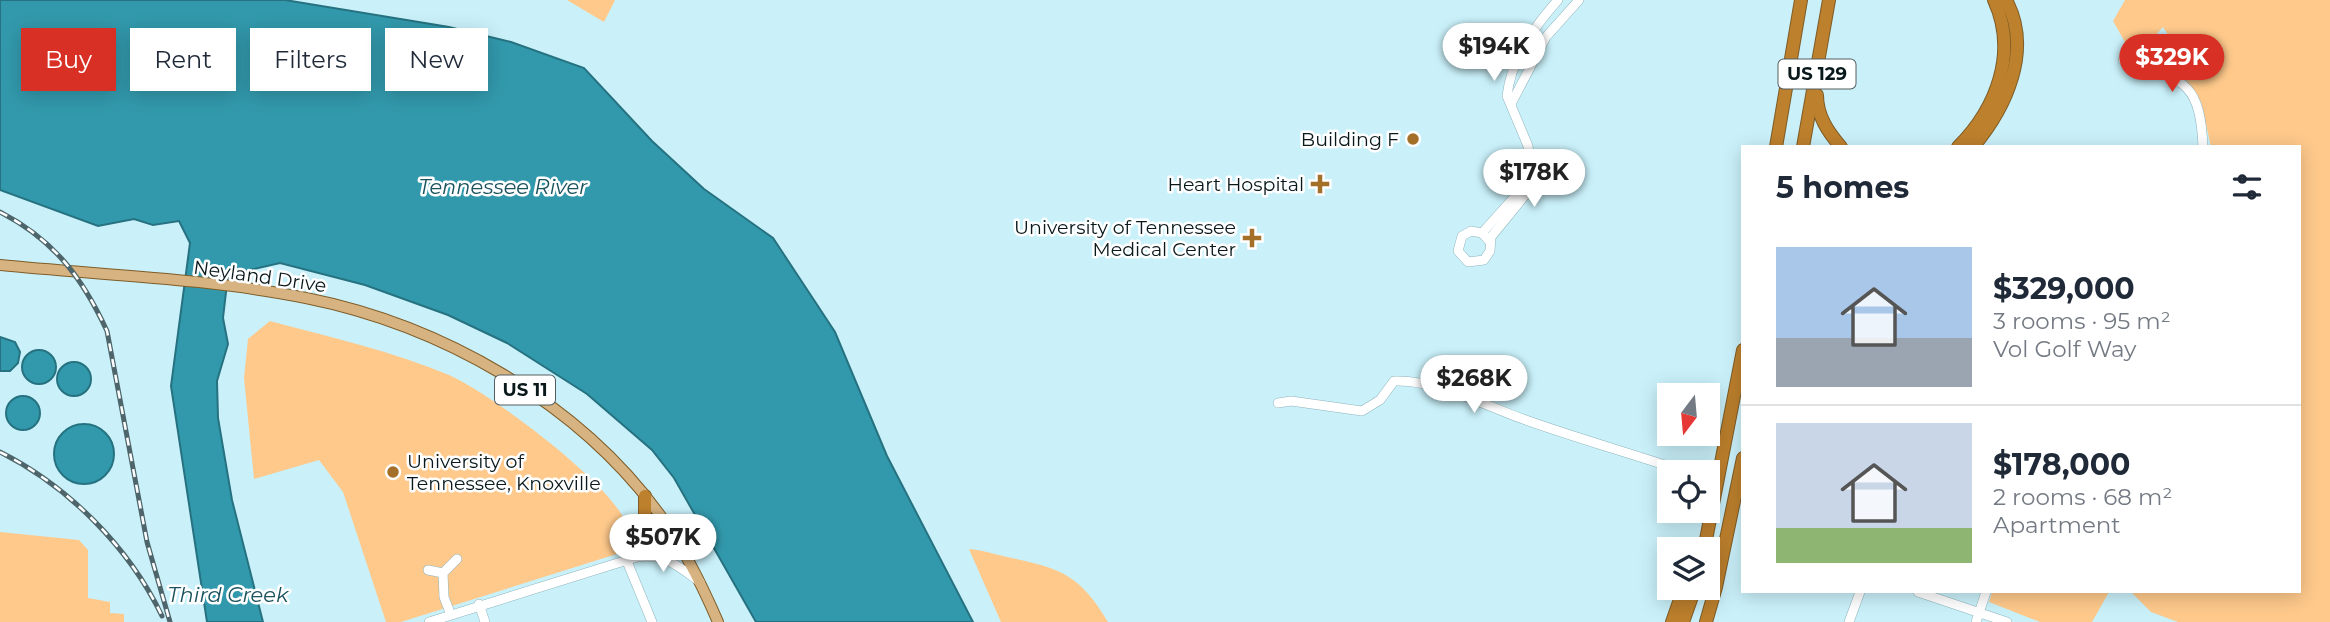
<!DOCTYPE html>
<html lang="en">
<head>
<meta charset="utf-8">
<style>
  :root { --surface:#fff; --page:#f6f6f7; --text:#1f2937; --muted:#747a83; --line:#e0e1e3; --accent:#d93025 }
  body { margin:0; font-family:Montserrat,sans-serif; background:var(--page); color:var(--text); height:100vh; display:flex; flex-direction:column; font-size:26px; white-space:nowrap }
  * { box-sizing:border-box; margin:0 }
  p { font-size:23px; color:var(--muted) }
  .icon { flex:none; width:38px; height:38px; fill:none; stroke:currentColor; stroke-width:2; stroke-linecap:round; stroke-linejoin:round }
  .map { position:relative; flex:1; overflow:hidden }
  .sheet { position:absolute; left:1741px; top:145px; width:560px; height:448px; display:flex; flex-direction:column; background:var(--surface); border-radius:0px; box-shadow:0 4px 18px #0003 }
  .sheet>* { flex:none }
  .guide { position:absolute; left:21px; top:28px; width:665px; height:63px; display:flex; gap:14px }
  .needle { width:46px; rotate:196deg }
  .fabs { position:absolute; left:1657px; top:383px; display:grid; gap:14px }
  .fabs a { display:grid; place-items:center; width:63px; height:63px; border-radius:0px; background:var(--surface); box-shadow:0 4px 18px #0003; font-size:35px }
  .price { position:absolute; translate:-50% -60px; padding:0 16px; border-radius:24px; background:#fff; color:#222; font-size:23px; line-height:46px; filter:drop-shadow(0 2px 4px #0008) }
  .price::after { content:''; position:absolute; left:50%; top:42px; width:21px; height:16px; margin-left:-10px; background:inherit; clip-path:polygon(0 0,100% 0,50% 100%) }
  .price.active { background:var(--accent); color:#fff }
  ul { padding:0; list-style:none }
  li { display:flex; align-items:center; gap:21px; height:175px; padding:0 35px }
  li+li { border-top:2px solid var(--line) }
  li span { display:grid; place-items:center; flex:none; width:196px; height:140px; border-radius:0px; color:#555 }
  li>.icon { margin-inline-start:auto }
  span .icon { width:84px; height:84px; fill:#fffc; stroke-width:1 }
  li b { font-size:30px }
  h2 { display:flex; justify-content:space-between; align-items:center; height:84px; padding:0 35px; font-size:30px }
  .pill { padding:0 24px; border-radius:0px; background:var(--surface); box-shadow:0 4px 18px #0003; font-size:24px; line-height:63px }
  .pill.active { background:var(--accent); color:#fff }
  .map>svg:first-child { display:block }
  .green { fill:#fec98b }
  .water { fill:#3299ac; stroke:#267280; stroke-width:2 }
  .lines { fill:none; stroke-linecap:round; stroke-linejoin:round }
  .minor-casing { stroke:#8eb4bc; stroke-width:10 }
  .major-casing { stroke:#7e5c27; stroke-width:12 }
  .highway-casing { stroke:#7e5c27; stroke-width:14 }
  .minor { stroke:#fff; stroke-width:9 }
  .major { stroke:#d7b381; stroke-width:10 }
  .highway { stroke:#bd802d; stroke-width:12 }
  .rail-casing { stroke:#4e666b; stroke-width:5 }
  .rail { stroke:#fff; stroke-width:2.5; stroke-dasharray:8; stroke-linecap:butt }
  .poi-dot { fill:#a46f28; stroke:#fff; stroke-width:2.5 }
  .labels { text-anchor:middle; stroke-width:5; stroke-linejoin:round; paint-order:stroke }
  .shield { fill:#fff; stroke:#535d5f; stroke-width:2 }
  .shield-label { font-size:18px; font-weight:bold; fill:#09181b }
  .poi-label { font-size:19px; fill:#09181b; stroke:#fff; text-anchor:end }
  .street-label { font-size:19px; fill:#09181b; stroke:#fff }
  .water-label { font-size:21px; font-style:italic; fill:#1a535d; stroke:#fff }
</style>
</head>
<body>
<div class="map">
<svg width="2330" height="622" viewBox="0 0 2330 622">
  <rect width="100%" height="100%" fill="#caf1fa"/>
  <!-- green -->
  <g class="green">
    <path d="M567,0H615L604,22Z"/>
    <path d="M2125,0H2330V622H2178L2151,612L2131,592H2300V147H2211L2201,102L2180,71L2183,58L2163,27L2153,38L2145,55L2129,49L2113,21Z"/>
    <path d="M270,321C329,337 392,351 449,375C490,393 607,480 625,521C628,528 626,539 627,547L620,553L401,622H386L343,492L319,460L254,479L244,378L248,339Z"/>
    <path d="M0,532L79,540L88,550V598L110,602V613L124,614V622H0Z"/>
    <path d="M969,549C982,550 994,554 1007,557C1059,568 1079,573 1108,622H1001Z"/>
    <path d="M1992,592H2109L2092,622H2040L1989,602Z"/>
  </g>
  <!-- water -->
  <g class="water">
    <path d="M0,0H285L449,27L511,42L584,68L652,141L704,189L773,238L835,332L887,456L973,622H756L674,478L652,450L587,394L507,343L448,315L365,285L280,263L228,275L223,318L228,344L217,381L218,418L232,500L263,622H207L171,386L190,243L179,221L153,225L134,219L98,226L0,190Z"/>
    <path d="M0,337L15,342L20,352L18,363L10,371H0Z"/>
    <circle cx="39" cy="367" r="17"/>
    <circle cx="74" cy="379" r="17"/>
    <circle cx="23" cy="413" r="17"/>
    <circle cx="84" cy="454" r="30"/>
  </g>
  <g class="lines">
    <defs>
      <g id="minor">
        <path d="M2123,60C2181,80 2200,78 2203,147"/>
        <path d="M1511,104L1546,37L1579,0"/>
        <path d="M1482,233L1527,183"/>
        <path d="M1490,242L1482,233L1471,231L1462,236L1458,251L1468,262L1484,260L1490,251L1491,237L1526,194L1533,179L1528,146L1507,96C1511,59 1534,27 1558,0"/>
        <path d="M1278,403L1291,401L1362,411L1380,400L1394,381C1435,379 1484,405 1523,419C1573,437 1626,452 1677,469"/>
        <path d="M635,550L673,535"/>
        <path d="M626,559L652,622"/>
        <path d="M428,570L443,573"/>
        <path d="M1918,592L2007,622"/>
        <path d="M479,604L485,622"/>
        <path d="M449,610L444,597L443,573L457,559"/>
        <path d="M429,622L637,557C664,553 678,566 700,582"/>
        <path d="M1849,622L1860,592"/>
        <path d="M1976,622L1986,592"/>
      </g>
      <path id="major" d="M0,265C101,275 206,278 306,298C441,325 578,402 660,515C684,548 702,585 718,622"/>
      <g id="highway">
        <path d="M1817,95C1817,116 1828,132 1841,147"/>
        <path d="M1776,147L1801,0"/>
        <path d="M1803,147L1829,0"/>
        <path d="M1958,147C1997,108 2018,52 1994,0"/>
        <path d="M1973,147C2006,108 2033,50 2006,0"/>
        <path d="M637,547L645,516V496"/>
        <path d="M1704,550L1743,350"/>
        <path d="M1672,622L1684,588"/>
        <path d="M1683,622L1695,588"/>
        <path d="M1706,622L1716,587L1743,458"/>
      </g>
    </defs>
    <!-- minor casing -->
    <use href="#minor" class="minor-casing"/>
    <!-- major casing -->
    <use href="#major" class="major-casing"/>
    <!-- highway casing -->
    <use href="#highway" class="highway-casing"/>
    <!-- minor -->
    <use href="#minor" class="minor"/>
    <!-- major -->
    <use href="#major" class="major"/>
    <!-- highway -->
    <use href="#highway" class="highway"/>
    <defs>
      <g id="rail">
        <path d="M0,212C54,240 82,277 107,331L147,542L170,622"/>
        <path d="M0,452C68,486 129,547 162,616"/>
      </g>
    </defs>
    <!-- rail casing -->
    <use href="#rail" class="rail-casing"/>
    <!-- rail -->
    <use href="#rail" class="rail"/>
  </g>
  <!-- markers -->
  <g class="poi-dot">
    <circle cx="1413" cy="139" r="7"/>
    <path d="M1316.5 173.5h7v7h7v7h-7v7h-7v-7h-7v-7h7z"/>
    <path d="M1248.5 227.5h7v7h7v7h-7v7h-7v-7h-7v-7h7z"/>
    <circle cx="393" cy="472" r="7"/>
  </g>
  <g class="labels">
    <!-- shield labels -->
    <g class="shield">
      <rect x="1778.5" y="59.5" width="77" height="29" rx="5"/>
      <rect x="495" y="375.5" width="60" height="29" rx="5"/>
    </g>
    <g class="shield-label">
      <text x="1817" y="80">US 129</text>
      <text x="525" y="396">US 11</text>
    </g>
    <!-- poi labels -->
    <g class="poi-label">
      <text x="1399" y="146">Building F</text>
      <text x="1304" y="191">Heart Hospital</text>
      <text x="1236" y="234">University of Tennessee<tspan x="1236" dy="22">Medical Center</tspan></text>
      <text x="407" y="468" text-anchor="start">University of<tspan x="407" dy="22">Tennessee, Knoxville</tspan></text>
    </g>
    <!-- street labels -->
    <g class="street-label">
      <text transform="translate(260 276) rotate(8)" y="7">Neyland Drive</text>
    </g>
    <!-- water labels -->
    <g class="water-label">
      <text x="503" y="194">Tennessee River</text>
      <text x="228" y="602">Third Creek</text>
    </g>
  </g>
</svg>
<div class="fabs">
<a><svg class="needle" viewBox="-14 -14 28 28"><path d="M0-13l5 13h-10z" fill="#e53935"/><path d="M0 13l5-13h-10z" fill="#747a83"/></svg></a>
<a><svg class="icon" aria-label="locate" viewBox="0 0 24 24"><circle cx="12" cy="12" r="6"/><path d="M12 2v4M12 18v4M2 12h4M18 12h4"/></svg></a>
<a><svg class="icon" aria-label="layers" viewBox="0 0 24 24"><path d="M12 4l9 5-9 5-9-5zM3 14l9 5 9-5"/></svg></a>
</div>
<b class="price" style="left:1494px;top:83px">$194K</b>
<b class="price active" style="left:2172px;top:94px">$329K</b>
<b class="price" style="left:1534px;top:209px">$178K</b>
<b class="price" style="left:1474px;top:415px">$268K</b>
<b class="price" style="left:663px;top:574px">$507K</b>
<div class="guide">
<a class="pill active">Buy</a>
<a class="pill">Rent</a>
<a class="pill">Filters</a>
<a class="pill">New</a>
</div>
<section class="sheet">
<h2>5 homes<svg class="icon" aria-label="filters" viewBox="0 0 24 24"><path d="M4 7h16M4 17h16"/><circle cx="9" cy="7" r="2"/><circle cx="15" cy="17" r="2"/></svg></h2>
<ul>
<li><span style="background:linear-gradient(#a9c7e8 65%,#9aa5b1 0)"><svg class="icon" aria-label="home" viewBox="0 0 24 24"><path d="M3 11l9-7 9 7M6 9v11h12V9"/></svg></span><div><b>$329,000</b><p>3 rooms · 95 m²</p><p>Vol Golf Way</p></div></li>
<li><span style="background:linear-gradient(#c9d6e8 75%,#8fb573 0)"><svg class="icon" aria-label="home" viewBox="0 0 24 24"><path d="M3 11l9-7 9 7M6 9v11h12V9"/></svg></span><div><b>$178,000</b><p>2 rooms · 68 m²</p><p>Apartment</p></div></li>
</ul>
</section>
</div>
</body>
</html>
